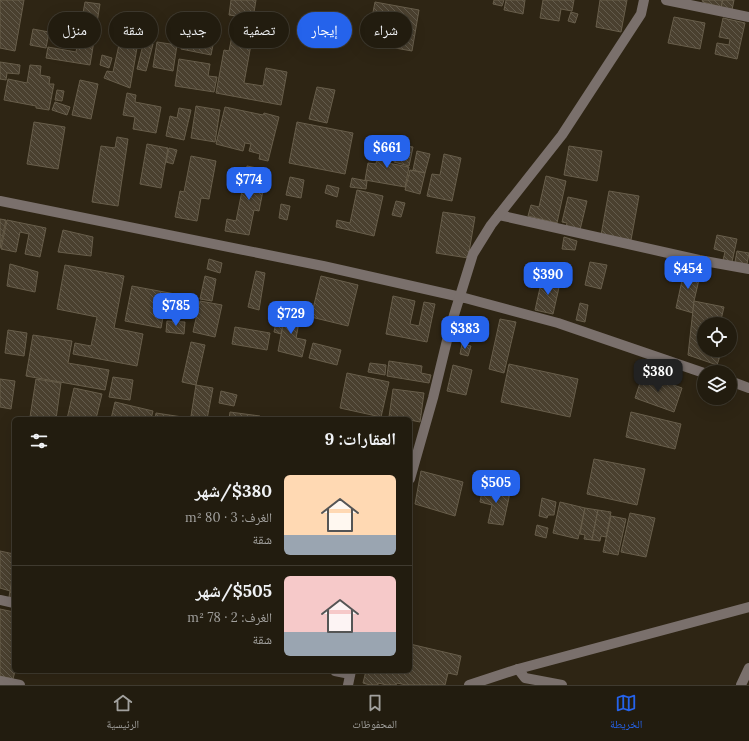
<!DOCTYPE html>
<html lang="ar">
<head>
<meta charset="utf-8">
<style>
  :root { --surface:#221c0f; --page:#2e291d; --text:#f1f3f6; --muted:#a2a19e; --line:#3f3a2f; --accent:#2563eb }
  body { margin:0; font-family:Lora,"Noto Naskh Arabic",serif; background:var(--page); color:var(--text); direction:rtl; height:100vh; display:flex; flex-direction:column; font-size:15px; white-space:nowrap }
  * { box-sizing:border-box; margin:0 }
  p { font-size:13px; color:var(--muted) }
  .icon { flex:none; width:22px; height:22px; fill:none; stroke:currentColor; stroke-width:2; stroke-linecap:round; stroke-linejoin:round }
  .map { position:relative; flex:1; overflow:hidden; direction:ltr }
  .sheet { position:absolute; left:12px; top:417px; width:400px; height:256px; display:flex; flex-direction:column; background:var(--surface); border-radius:6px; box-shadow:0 4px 16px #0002,0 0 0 1px var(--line); direction:rtl }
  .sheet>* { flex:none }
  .top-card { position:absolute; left:12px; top:12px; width:400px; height:36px; direction:rtl; display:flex; gap:8px }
  .tools { position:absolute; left:697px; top:317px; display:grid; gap:8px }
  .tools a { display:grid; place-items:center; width:40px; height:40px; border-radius:50%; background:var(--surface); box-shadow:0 4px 16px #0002,0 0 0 1px var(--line); font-size:20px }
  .price { position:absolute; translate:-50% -34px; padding:0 9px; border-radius:8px; background:var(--accent); color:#fff; font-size:13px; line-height:26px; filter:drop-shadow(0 1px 2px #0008) }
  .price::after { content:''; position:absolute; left:50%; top:24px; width:12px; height:9px; margin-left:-6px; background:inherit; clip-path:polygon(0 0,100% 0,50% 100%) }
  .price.on { background:#222; color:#fff }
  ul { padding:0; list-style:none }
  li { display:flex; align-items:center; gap:12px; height:100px; padding:0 16px }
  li+li { border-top:1px solid var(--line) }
  li span { display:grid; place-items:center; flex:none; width:112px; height:80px; border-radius:6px; color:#555 }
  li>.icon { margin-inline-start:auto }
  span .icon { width:48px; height:48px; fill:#fffc; stroke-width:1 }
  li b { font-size:17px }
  h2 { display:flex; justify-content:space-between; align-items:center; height:48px; padding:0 16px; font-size:17px }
  .tag { padding:0 14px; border-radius:18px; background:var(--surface); box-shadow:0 4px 16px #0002,0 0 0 1px var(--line); font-size:14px; line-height:36px }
  .tag.on { background:var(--accent); color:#fff }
  .tab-bar { display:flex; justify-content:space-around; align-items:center; height:56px; border-top:1px solid var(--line); background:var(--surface); font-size:11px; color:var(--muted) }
  .tab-bar a { display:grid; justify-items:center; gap:2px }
  .tab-bar .on { color:var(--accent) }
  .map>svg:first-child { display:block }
  .building { fill:url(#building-back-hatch); stroke:#685e4b }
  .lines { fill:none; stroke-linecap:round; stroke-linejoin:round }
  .minor { stroke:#7a706c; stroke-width:10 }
</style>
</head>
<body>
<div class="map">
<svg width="749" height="685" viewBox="0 0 749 685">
  <defs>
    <pattern id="building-back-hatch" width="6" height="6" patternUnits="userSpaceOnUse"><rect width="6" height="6" fill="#4a402f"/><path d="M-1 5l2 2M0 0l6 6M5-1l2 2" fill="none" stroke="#635b4c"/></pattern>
  </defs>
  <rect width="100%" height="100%" fill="#2e2514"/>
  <!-- building -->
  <g class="building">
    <path d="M0,0H24L15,51L0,48Z"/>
    <path d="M231,0H256L253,18L229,15Z"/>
    <path d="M494,0H504L502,6L493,4Z"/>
    <path d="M506,0H525L523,14L504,10Z"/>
    <path d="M543,0H574L572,11L561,9L559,21L540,18Z"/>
    <path d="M600,0H627L621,32L596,27Z"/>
    <path d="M702,0H723L721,7L703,2Z"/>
    <path d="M723,0H734L732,10L721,7Z"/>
    <path d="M85,2L100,4L90,65L46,58L48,47L76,52Z"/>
    <path d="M375,2L419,10L412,51L367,43Z"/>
    <path d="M571,12L578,14L575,23L568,21Z"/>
    <path d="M674,17L705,23L700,49L668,43Z"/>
    <path d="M723,18L745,23L737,59L715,54L717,43L729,45L730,39L719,37Z"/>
    <path d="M124,22L141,25L130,88L104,78L107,71L113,72Z"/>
    <path d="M186,24L216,30L211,55L181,49Z"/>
    <path d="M33,29L49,32L46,48L30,45Z"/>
    <path d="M232,36L252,39L244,83L263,86L266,68L287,72L281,105L216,93L224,50L229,51Z"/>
    <path d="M144,41L153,44L146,71L137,69Z"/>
    <path d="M157,42L177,45L173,71L153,67Z"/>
    <path d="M102,55L112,58L109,68L100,65Z"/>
    <path d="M179,59L210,64L208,76L217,77L214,92L175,86Z"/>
    <path d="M0,62L20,65L19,74L7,73L6,80L0,79Z"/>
    <path d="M30,65L41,66L40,75L50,77L49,84H54L49,110L36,108V106L4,100L8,79L27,83Z"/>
    <path d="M80,80L98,84L91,119L72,115Z"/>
    <path d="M317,87L335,90L327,123L309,119Z"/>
    <path d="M57,90L64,91L62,101L55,100Z"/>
    <path d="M127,93L136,95L135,102L161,107L156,133L133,129L135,117L123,115Z"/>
    <path d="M55,102L70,107L67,115L52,110Z"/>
    <path d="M196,106L220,110L215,142L191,138Z"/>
    <path d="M225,107L263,115L264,113L279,117L268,161L259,159L260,154L249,151L251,144L245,143L243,151L216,144Z"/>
    <path d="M179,108L191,110L184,140L166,136L170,116L177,118Z"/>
    <path d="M34,122L65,127L58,169L27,164Z"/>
    <path d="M297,122L353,133L345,174L289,163Z"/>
    <path d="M117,137L128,139L118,206L92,202L101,146L115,148Z"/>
    <path d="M380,142L391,144L388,163L409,167L405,187L365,180L368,163L376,164Z"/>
    <path d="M147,144L168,148L161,188L140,184Z"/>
    <path d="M398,144L413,147L409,166L394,162Z"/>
    <path d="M569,146L602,151L597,181L564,175Z"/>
    <path d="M169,148L177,150L173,164L166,162Z"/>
    <path d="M417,151L430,154L425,173L413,170Z"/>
    <path d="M444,154L461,158L452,201L427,196L432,174L440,175Z"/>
    <path d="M191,156L216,161L209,199L201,198L197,221L175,217L180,191L184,192Z"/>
    <path d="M247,166L267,170L259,211L254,210L249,235L225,231L227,219L236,221Z"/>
    <path d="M410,170L425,173L420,194L405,190Z"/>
    <path d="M546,176L566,181L557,223L528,216L531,205L539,207Z"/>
    <path d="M290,177L304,180L301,198L286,195Z"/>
    <path d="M352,178L367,181L366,189L350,187Z"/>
    <path d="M327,185L339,188L337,197L325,193Z"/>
    <path d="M357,190L383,196L374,236L336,227L337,220L350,223Z"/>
    <path d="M609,191L639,196L631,240L601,235Z"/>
    <path d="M568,197L587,201L580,230L566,227L567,223L562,222Z"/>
    <path d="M396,201L405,203L401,217L392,215Z"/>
    <path d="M281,204L290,206L287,220L279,218Z"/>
    <path d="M443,212L475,217L468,258L436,253Z"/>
    <path d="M0,219L6,220L0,248Z"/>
    <path d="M7,220L46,228L40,257L25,254L29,234L20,232L16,252L1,249Z"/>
    <path d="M63,230L93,237L91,256L58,252Z"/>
    <path d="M717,235L737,239L732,262L723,260L725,252L714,249Z"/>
    <path d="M564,237L577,241L575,250L562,249Z"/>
    <path d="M737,251L749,253L747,264L735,262Z"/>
    <path d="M209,259L222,263L220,273L207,269Z"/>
    <path d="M590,262L607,265L601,289L585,285Z"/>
    <path d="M10,264L38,272L35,292L7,286Z"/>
    <path d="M65,265L124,276L114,328L143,334L137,366L73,354L75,343L91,346L97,317L57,309Z"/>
    <path d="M685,267L701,271L694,301L693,313L676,308Z"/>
    <path d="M256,271L265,273L259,310L248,307Z"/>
    <path d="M205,276L216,279L212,301L200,299Z"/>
    <path d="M321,276L358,285L348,326L311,317Z"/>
    <path d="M542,279L560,283L553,314L535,310Z"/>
    <path d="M132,286L175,294L171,319L163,317L161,328L125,321Z"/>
    <path d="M393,296L415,301L410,324L419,326L424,302L435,304L427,342L386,334Z"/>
    <path d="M200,301L222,305L215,337L193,332Z"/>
    <path d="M694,301L724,307L720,324H704V350H722L717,365L688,355Z"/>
    <path d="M580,303L588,305L585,322L576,320Z"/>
    <path d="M286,309L301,312L296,338L306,340L302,357L278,351Z"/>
    <path d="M278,312L285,313L281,334L274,332Z"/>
    <path d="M500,319L516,322L504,373L489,369Z"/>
    <path d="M167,321L185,322L184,334L166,332Z"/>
    <path d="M235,327L270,333L267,350L232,344Z"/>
    <path d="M8,330L27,333L24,356L5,353Z"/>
    <path d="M33,335L72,341L68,363L109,370L105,390L26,376Z"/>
    <path d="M191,342L205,345L196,385L182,382Z"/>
    <path d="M313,343L341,350L337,365L309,358Z"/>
    <path d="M462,344L471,346L468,356L460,354Z"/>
    <path d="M389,361L422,366L421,373L431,375L429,383L387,376Z"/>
    <path d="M370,363L386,365L385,375L368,372Z"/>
    <path d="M509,364L578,379L570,417L501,402Z"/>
    <path d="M453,365L472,370L466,395L447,391Z"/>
    <path d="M347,373L389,382L381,417L340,408Z"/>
    <path d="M643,374L682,388L674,412L635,398Z"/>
    <path d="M113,377L133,380L130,400L109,397Z"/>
    <path d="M0,379L15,381L11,409L0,407Z"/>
    <path d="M36,379L61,383L56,419L30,417Z"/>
    <path d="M196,385L213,388L207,419L191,416Z"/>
    <path d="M74,388L102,394L96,419H67Z"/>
    <path d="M393,389L424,393L420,422L410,420V419L389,417Z"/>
    <path d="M221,391L237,395L234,406L219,403Z"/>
    <path d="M115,402L153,411L151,419H111Z"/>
    <path d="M230,412L260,416L259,419H229Z"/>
    <path d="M631,412L681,424L675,449L626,437Z"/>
    <path d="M156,413L189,418V419H155Z"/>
    <path d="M594,459L645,469L637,505L587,494Z"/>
    <path d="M421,471L463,482L455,516L415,504Z"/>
    <path d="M483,486L510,493L503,525L488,523L492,505L480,502Z"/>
    <path d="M542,498L556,502L554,515H548L547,518L539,516Z"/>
    <path d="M560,502L585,508L578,539L553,533Z"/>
    <path d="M585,508L598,510L592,540L584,539L585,535L580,534Z"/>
    <path d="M598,510L611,512L606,537L601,536L600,541L592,540Z"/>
    <path d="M630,513L655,518L646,557L621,552Z"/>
    <path d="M611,516L626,519L618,555L603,552Z"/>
    <path d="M537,525L548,528L546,538L535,535Z"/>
    <path d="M0,551L14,554V568L10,591L0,588Z"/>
    <path d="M10,591L14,592V598L9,597Z"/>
    <path d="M0,609L14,612L15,671L13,679L0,676Z"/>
    <path d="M410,644L461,656L457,675L448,673L445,685H406L397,683L396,685H387L378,683V685H370L363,683L366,671H410Z"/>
  </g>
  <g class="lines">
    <!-- minor -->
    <g class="minor">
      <path d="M666,0L749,17"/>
      <path d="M0,201L323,266L465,298L558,323L704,373"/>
      <path d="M499,215L699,260L749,269"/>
      <path d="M730,381L749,388"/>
      <path d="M410,479L433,398L450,328L473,254L491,225L562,135L641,14L644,0"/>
      <path d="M0,600L14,603"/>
      <path d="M518,669L525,678L562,685"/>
      <path d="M335,671L350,674"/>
      <path d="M0,681L20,685"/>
      <path d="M348,685L351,671"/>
      <path d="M469,685L518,669L749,607"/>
      <path d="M741,685L749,668"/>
    </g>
  </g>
</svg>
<div class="tools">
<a><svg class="icon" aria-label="locate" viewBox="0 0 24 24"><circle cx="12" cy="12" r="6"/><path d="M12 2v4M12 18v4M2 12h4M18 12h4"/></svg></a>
<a><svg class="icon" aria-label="layers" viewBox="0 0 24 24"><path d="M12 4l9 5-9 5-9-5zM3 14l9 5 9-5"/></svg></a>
</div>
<b class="price" style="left:387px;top:169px">$661</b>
<b class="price" style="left:249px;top:201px">$774</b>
<b class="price" style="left:688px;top:290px">$454</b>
<b class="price" style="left:548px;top:296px">$390</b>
<b class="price" style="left:176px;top:327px">$785</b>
<b class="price" style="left:291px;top:335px">$729</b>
<b class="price" style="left:465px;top:350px">$383</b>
<b class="price on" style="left:658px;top:393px">$380</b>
<b class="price" style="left:496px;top:504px">$505</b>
<div class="top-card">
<a class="tag">شراء</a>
<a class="tag on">إيجار</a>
<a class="tag">تصفية</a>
<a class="tag">جديد</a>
<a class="tag">شقة</a>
<a class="tag">منزل</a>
</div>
<section class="sheet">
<h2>العقارات: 9<svg class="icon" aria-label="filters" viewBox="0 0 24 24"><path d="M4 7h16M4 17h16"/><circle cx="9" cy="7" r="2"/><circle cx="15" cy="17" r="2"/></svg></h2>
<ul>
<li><span style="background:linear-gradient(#ffd9b3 75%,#9aa5b1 0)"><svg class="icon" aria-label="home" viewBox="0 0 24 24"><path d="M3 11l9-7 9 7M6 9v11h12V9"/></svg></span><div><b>$380/شهر</b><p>الغرف: 3 · 80 m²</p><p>شقة</p></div></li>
<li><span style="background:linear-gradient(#f6c9c9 70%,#9aa5b1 0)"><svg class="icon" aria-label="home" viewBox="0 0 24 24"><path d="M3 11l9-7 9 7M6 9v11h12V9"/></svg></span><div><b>$505/شهر</b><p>الغرف: 2 · 78 m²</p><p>شقة</p></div></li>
</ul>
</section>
</div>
<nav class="tab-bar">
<a class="on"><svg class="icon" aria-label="map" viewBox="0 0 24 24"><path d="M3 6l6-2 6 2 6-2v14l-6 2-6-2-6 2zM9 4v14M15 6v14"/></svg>الخريطة</a>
<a><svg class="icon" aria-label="saved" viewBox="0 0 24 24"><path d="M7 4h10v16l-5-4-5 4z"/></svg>المحفوظات</a>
<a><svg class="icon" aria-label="home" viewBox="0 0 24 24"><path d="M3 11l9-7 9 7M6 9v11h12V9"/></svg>الرئيسية</a>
</nav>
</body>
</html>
